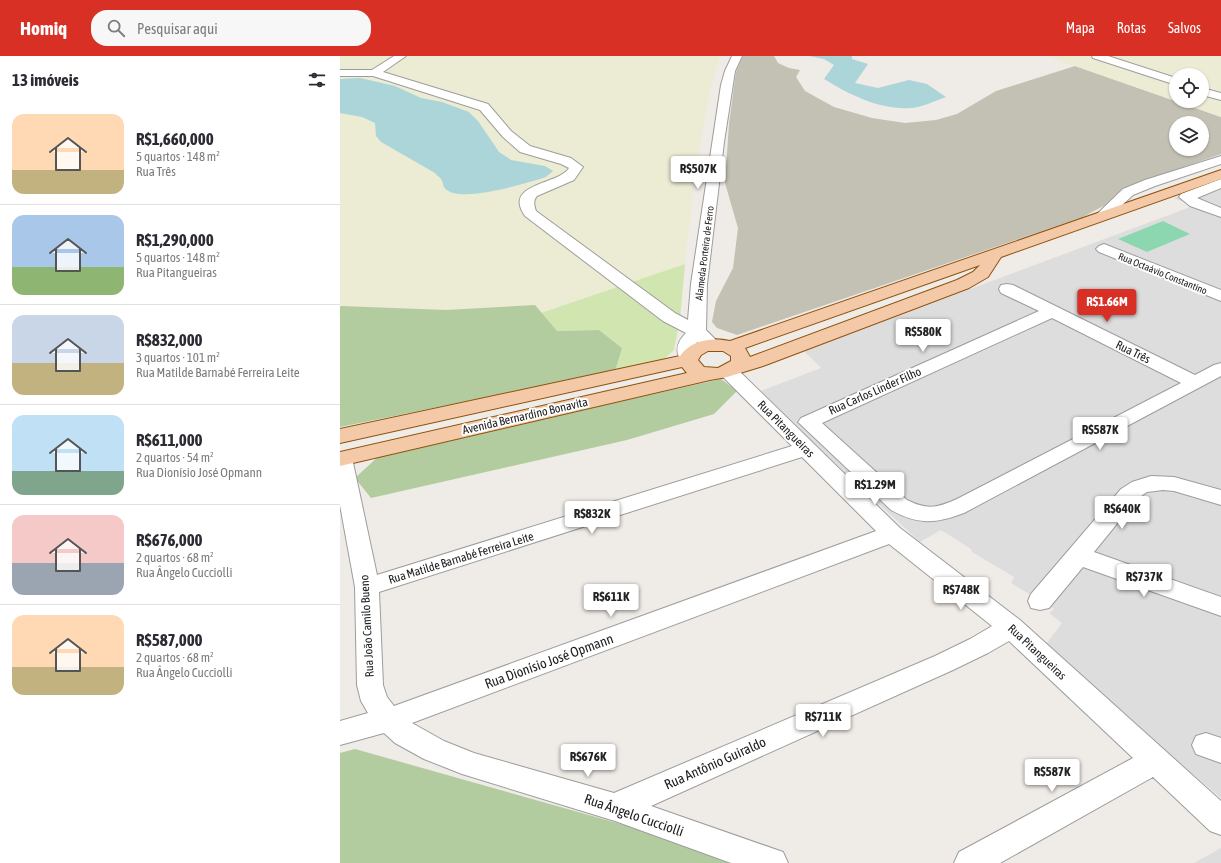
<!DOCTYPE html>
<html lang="pt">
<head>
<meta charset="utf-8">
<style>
  :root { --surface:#fff; --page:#f7f7f7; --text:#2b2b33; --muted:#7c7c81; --line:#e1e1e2; --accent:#d93025 }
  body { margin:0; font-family:"Asap Condensed",sans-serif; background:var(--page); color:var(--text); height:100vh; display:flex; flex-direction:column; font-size:15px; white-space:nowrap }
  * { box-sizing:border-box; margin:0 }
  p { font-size:13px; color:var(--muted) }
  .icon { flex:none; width:22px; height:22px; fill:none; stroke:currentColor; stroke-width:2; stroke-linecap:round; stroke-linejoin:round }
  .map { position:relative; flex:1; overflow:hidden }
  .panel { display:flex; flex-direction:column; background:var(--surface); width:340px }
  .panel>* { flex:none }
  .fabs { position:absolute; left:829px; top:12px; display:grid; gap:8px }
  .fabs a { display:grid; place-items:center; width:40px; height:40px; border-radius:50%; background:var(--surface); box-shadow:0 1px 3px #0004; font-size:20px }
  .price { position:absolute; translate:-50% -34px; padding:0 9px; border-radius:4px; background:#fff; color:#222; font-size:13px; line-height:26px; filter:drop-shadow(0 1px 2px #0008) }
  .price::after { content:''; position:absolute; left:50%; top:24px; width:12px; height:9px; margin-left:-6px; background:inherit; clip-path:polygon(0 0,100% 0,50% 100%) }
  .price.active { background:var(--accent); color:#fff }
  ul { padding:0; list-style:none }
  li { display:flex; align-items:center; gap:12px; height:100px; padding:0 12px }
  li+li { border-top:1px solid var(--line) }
  li span { display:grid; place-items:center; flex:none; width:112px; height:80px; border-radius:12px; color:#555 }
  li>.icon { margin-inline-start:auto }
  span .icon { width:48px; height:48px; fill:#fffc; stroke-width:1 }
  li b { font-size:17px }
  h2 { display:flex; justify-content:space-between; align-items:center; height:48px; padding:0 12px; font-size:17px }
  header { display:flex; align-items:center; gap:24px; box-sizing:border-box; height:56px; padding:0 20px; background:var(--accent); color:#fff }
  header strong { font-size:19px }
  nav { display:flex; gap:22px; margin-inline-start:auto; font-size:14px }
  .search { width:280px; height:36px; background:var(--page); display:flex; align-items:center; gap:10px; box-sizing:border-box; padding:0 14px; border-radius:16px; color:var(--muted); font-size:15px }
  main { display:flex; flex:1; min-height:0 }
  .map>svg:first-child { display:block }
  .residential { fill:#dedddd }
  .construction { fill:#c3c1b3; fill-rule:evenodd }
  .farmland { fill:#ecebd4; fill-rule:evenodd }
  .grass { fill:#d1e5b1 }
  .forest { fill:#b2cb9f }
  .pitch { fill:#8cd7b0 }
  .water { fill:#abd5d9 }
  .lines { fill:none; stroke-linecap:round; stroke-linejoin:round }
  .minor-casing { stroke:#9d9d9d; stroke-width:2 }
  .major-casing { stroke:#8e520d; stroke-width:2 }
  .minor { fill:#fff; fill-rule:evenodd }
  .major { fill:#f4c9a7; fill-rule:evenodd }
  .labels { text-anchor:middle; stroke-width:4; stroke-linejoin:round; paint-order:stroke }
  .far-street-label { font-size:10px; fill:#202020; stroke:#fff }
  .street-label { font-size:12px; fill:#202020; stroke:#fff }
  .near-street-label { font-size:14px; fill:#202020; stroke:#fff }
</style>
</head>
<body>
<header>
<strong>Homiq</strong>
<div class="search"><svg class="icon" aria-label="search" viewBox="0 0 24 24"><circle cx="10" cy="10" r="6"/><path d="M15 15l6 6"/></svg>Pesquisar aqui</div>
<nav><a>Mapa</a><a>Rotas</a><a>Salvos</a></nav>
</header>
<main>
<section class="panel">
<h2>13 imóveis<svg class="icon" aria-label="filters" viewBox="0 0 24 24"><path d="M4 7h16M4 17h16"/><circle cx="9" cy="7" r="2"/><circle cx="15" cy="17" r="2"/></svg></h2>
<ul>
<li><span style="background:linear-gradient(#ffd9b3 70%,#c2b280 0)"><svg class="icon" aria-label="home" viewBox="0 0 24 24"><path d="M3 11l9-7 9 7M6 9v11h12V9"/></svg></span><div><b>R$1,660,000</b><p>5 quartos · 148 m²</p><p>Rua Três</p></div></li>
<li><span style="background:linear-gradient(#a9c7e8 65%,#8fb573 0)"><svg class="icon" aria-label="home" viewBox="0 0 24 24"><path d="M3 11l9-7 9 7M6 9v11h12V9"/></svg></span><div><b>R$1,290,000</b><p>5 quartos · 148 m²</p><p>Rua Pitangueiras</p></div></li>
<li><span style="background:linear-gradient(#c9d6e8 60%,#c2b280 0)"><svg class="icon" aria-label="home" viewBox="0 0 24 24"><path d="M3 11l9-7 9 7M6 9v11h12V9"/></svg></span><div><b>R$832,000</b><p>3 quartos · 101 m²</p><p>Rua Matilde Barnabé Ferreira Leite</p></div></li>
<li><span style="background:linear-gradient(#bfe0f5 70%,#7fa58c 0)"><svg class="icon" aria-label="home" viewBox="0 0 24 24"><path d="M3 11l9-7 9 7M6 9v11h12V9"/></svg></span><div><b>R$611,000</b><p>2 quartos · 54 m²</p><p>Rua Dionísio José Opmann</p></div></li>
<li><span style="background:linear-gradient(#f6c9c9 60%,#9aa5b1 0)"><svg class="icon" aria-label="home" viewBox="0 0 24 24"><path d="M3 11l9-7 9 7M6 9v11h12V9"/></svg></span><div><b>R$676,000</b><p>2 quartos · 68 m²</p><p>Rua Ângelo Cucciolli</p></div></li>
<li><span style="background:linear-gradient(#ffd9b3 65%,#c2b280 0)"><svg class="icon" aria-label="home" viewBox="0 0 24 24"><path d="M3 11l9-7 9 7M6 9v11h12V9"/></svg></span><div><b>R$587,000</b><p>2 quartos · 68 m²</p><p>Rua Ângelo Cucciolli</p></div></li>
</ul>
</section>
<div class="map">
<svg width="881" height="807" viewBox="0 0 881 807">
  <rect width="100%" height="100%" fill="#efebe7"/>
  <!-- residential -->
  <g class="residential">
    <path d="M881,125V742L704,591L722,567L709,557L714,553L671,527L674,521L632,496L631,493L601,474L580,486L418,336L481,312L464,295L853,150L834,142Z"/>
    <path d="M881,792V807H854Z"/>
  </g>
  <!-- construction -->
  <path class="construction" d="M403,0H434L438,7L449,12L460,14L456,21L465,35L494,51L532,62L565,67L596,64L617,58L656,35L735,10L881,61V98L783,132L765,149L743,161L397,279L377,272L372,266L376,245L393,212L398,172L385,127L389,68L396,16ZM836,67H862V93H836Z"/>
  <!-- farmland -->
  <g class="farmland">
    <path d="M0,0H380L371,30L355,119L345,208L202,257L0,371Z"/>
    <path d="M707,0H881V61L735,10ZM836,19H862V45H836Z"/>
  </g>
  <!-- grass -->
  <path class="grass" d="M345,208L340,263L334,294L322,305L275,315L281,291L259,274L217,275L201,257Z"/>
  <!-- forest -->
  <g class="forest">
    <path d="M195,249L217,275L259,274L282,292L275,315L0,371V250L106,254Z"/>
    <path d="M381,323L397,335L374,358L287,384L31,442L15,422L40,399Z"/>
    <path d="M15,693L419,807H0V697Z"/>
  </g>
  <!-- pitch -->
  <path class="pitch" d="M823,165L850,178L807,196L778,183Z"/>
  <!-- water -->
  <g class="water">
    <path d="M469,0H512V3L528,8L515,27L538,32L569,24L587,28L606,41C595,45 582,51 571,52C540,54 510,39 484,23L494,9L484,3Z"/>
    <path d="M20,22L55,30L81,42L102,46L129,56L138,65L159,96L171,104L205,110L213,115L206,121C187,127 123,147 107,134C102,131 104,127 101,123C100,121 96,119 95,117L41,86L36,80L35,67L22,61L0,57V23Z"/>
  </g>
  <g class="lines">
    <defs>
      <g id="minor">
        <path d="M54,0H66L43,16L148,48L171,75L190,90L231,102L243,111L234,124L197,140C193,145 194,149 196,155L335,257L348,264L351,228L381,29L385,15L392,0H402L395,15L384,86L367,228L366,274L381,289L378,293C369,295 365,292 357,286L355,294L357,302L354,306L348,308L342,306C334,295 337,286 346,277L323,265L185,160C162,127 219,129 229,112L221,108L180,96L163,81L140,54L33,20H0V14H32Z"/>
        <path d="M752,0H768L836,22V29L753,2Z"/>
        <path d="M862,32L881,37V44L862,39Z"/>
        <path d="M881,100V108L815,130L793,139L768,162L763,163L758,162L756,159L783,133L805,124Z"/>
        <path d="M881,123V132L857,142L881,152V161L850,150L839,141L841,138Z"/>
        <path d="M764,188L881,234V245L759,196L756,193L759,190Z"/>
        <path d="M667,228L673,229L855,319L874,309L881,307V320L624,457C595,468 578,469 551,454L458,366L461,362L699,255L661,237L659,233L661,229ZM712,262L841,327L617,443C597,452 587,454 567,444L482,367Z"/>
        <path d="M389,310L396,312L560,472L680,564L881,745V779L870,775L813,721L660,807H614L619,796L793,702L669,585L648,597L613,614L311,750L443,796L448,807H391L275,765L122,718L84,703L55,687L44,677L0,689V665L28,657L21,645L17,629L15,531L0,449V396L9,397L12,402L37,519L452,390L382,320L380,316L382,312ZM462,401L536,475L54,650L47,641L43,629L39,536ZM549,488L652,570L630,583L595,600L274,737L134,697L104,685L72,667Z"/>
        <path d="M811,420L834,421L881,434V449L834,435L823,434L807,436L797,443L754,496L881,541V560L743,511L709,552L700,554L691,552L688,545L691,538L781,433L792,426Z"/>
        <path d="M866,677L881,682V707L856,698L852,689L856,680Z"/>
      </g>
      <path id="major" d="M881,114V123L661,201L648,221L629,232L423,310L387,321L370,324L0,410V396L347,317L342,311L0,387V373L340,300C351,284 372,281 390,285ZM640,209L633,216L617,224L410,301L405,292ZM368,295H383L391,300V305L378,312L364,311L358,304L361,299Z"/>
    </defs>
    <!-- minor casing -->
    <use href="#minor" class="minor-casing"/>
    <!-- major casing -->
    <use href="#major" class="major-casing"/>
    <!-- minor -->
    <use href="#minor" class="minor"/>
    <!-- major -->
    <use href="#major" class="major"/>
  </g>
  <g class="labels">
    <!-- far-street labels -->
    <g class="far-street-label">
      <text transform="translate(364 197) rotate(-83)" y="4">Alameda Porteira de Ferro</text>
      <text transform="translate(823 217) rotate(22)" y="4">Rua Octaávio Constantino</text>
    </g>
    <!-- street labels -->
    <g class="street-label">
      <text transform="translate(793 296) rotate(26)" y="4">Rua Três</text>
      <text transform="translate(535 335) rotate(-24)" y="4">Rua Carlos Linder Filho</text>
      <text transform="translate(185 360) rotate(-13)" y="4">Avenida Bernardino Bonavita</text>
      <text transform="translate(446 373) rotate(45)" y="4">Rua Pitangueiras</text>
      <text transform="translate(121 502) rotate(-17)" y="4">Rua Matilde Barnabé Ferreira Leite</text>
      <text transform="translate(27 570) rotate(-93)" y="4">Rua João Camilo Bueno</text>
      <text transform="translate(697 596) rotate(43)" y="4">Rua Pitangueiras</text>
    </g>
    <!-- near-street labels -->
    <g class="near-street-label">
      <text transform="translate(209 605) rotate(-20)" y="5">Rua Dionísio José Opmann</text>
      <text transform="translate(375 707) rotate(-24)" y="5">Rua Antônio Guiraldo</text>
      <text transform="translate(294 759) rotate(19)" y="5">Rua Ângelo Cucciolli</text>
    </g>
  </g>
</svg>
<div class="fabs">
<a><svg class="icon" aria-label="locate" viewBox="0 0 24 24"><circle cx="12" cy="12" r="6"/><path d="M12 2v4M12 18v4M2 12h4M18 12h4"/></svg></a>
<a><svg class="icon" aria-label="layers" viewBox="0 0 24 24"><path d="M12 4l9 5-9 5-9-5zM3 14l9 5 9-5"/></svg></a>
</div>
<b class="price" style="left:358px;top:134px">R$507K</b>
<b class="price active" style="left:767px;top:267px">R$1.66M</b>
<b class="price" style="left:583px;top:297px">R$580K</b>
<b class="price" style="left:760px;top:395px">R$587K</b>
<b class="price" style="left:535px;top:450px">R$1.29M</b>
<b class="price" style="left:782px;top:474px">R$640K</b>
<b class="price" style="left:252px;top:479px">R$832K</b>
<b class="price" style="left:804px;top:542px">R$737K</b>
<b class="price" style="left:621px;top:555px">R$748K</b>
<b class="price" style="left:271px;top:562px">R$611K</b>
<b class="price" style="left:483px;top:682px">R$711K</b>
<b class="price" style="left:248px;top:722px">R$676K</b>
<b class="price" style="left:712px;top:737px">R$587K</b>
</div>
</main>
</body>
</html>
